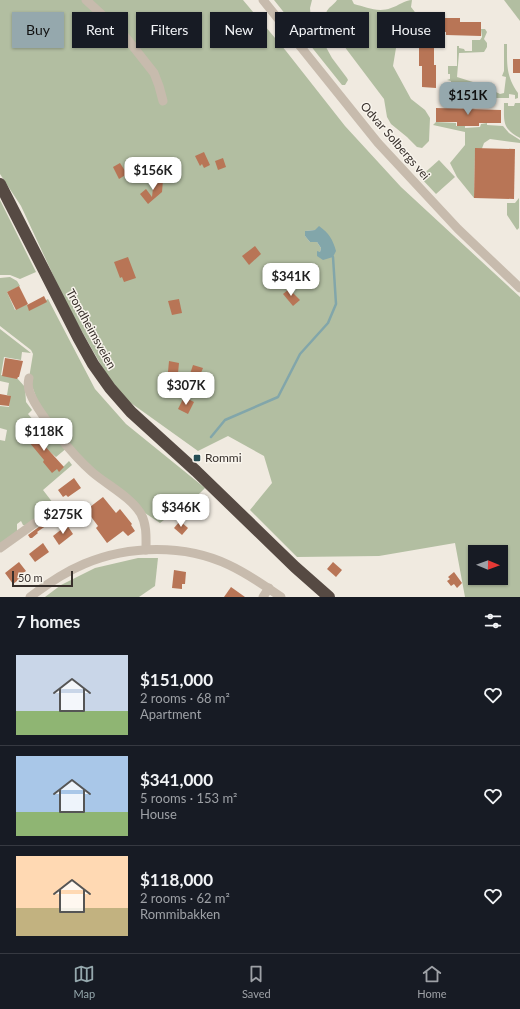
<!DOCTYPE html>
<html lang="en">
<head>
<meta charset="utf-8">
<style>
  :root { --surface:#171b24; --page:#242831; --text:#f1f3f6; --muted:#9ea1a6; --line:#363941; --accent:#95a8ad }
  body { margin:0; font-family:Lato,sans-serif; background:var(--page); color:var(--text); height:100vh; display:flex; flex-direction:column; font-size:15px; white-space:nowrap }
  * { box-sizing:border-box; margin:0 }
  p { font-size:13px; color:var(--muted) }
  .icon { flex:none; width:22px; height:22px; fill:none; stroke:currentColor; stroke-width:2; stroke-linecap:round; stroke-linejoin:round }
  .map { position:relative; height:597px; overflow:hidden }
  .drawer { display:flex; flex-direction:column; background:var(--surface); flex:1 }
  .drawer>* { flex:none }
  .banner { position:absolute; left:12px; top:12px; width:496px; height:36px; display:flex; gap:8px }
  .needle { width:26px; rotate:91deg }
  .buttons { position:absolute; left:468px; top:545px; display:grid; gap:8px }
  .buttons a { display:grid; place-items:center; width:40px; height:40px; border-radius:0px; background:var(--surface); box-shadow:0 1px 3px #0004; font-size:20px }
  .scale { position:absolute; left:12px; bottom:10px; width:61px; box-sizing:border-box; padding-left:4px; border:2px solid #372f2b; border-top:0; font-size:11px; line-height:14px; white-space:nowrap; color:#372f2b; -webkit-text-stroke:3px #f8f4ec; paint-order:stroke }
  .price { position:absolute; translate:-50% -34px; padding:0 9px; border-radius:8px; background:#fff; color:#222; font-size:13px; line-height:26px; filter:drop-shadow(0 1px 2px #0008) }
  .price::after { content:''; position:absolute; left:50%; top:24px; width:12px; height:9px; margin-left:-6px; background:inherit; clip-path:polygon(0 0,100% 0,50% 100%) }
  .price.on { background:var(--accent); color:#111 }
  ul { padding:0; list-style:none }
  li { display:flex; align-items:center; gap:12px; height:100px; padding:0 16px }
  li+li { border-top:1px solid var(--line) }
  li span { display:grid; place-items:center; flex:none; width:112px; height:80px; border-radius:0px; color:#555 }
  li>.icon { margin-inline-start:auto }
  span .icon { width:48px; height:48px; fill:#fffc; stroke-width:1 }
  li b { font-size:17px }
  h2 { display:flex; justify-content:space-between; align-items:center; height:48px; padding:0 16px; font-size:17px }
  .chip { padding:0 14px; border-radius:0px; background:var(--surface); box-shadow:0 1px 3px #0004; font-size:14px; line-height:36px }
  .chip.on { background:var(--accent); color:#111 }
  .dock { display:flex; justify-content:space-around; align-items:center; height:56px; border-top:1px solid var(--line); background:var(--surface); font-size:11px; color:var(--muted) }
  .dock a { display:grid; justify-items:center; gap:2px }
  .dock .on { color:var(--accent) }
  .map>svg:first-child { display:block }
  .green { fill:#b2bea1; fill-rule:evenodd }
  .water { fill:#82a6aa }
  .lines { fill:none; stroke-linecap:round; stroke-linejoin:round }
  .stream { stroke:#82a6aa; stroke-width:2.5 }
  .building { fill:#b87556 }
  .minor { stroke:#c7bbad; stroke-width:9 }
  .highway { stroke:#564a43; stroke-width:12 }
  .poi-dot { fill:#254d54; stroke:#f8f4ec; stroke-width:1.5 }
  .labels { text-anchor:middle; stroke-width:3; stroke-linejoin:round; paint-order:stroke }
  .street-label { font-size:12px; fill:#372f2b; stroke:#f8f4ec }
  .poi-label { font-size:12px; fill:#372f2b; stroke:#f8f4ec; text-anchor:start }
</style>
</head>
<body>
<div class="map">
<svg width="520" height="597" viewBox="0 0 520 597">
  <rect width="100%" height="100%" fill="#f0eae0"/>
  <!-- green -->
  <g class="green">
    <path d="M0,0H243L286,51L345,126L401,187L520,297V597H465L455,543L379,556L297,557L250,510L272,483L264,456L228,436L198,451L117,393L68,307L21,206L0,174ZM315,230L333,257L317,251L320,252L321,248L317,242H310L305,236V231ZM475,552H501V578H475Z"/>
    <path d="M274,0H312L310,8L311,20L332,58L347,78L348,80L345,85H342Z"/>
    <path d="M337,0H352L354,4C366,7 378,13 391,8C398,6 405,0 412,0L411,7L421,20L397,42L393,66L411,99L425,110L430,118L429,141L422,148L417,147L407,137L391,124L387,117L384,99L347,50L333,30L326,13C328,7 334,5 337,0Z"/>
    <path d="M504,0H520V21Z"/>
    <path d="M481,29H485L487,32L484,39L487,43V47L484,52L459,53L457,77L492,88L494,91L500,94L504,93L506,77L502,76L504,71V44H507C507,65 506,76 518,93V98L515,99V95L509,94V98H492V96L484,95V98H478V87H471V97L470,98V95H465V98L457,97L458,95L453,94L452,96L447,90V87H450L451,81L447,80L450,79V74H448V66H457V46H459V48L464,49L465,51H472V40H480L482,37Z"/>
    <path d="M504,103H508V106H514L515,103H520V138C502,128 504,122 504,103Z"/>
    <path d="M436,122L456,123V126H465V128L480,127L481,124L487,123V125L503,126L509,133L520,140V143L490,139L484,143L481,151H475L474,198L457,177L450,163L465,145V132L433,125Z"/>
    <path d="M439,160L455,177L436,194L420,177Z"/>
    <path d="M519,198V228L517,230L507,215V203H515Z"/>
    <path d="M0,200L36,272L20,279L10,275H0Z"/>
    <path d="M10,277L17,281L20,286L7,292L15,310L27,304L29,309L48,299L95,389L126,424L205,488L200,493L160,523L136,507L68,447L56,457L49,451L59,471L69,461L72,465L43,490L53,503L28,525H23L21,521L17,524V532L0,546V440L5,441L7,430L0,428V406L9,407L10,396L7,395L9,383L0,381V329L31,353L22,352L21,360L4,357L1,375L17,378L25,387L26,402L32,410L28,414L35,422L33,428L25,436L36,449L57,433L42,413L29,378L33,354L31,350L0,326V278Z"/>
    <path d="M138,558H158L155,586L139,597H45L61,585L95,568Z"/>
  </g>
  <!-- water -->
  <path class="water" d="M319,226C329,233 333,240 336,251L333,257L323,260L317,256V251L320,252L321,248L317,242H310L305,236V231L315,230Z"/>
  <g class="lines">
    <!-- stream -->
    <path class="stream" d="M211,437L225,420L278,397L300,354L328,323L336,304L333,257"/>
  </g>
  <!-- building -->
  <g class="building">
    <path d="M438,18H460V22H481V36L446,35V32H438Z"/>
    <path d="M419,44H434V65H436V88L422,87V66H419Z"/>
    <rect x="513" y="59" width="7" height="14"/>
    <path d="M436,108L501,110V123H479V126H457V122H436Z"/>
    <path d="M475,148L515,149L514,199L474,198Z"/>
    <path d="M204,152L210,165L204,168L202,164L200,166L195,156Z"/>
    <path d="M223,158L226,167L218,170L215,161Z"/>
    <path d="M120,163L127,174L119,179L113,167Z"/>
    <path d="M154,179L163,180L162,192L148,204L140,194L146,189L152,197Z"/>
    <path d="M255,246L261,254L249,265L242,256Z"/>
    <path d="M128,257L136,278L124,282L122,277L120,278L114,262Z"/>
    <path d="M19,286L28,304L16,310L7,292Z"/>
    <path d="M289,289L300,300L293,306L283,294Z"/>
    <path d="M44,296L47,302L29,311L27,305Z"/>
    <path d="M179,299L182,313L172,315L168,301Z"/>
    <path d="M5,358L23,361L19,377H18L17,379L2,376Z"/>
    <path d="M169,361L179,363L178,373L168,372Z"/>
    <path d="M193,365L203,368L198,380L189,377Z"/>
    <path d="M0,394L11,396L9,406L0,405Z"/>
    <path d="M184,397L194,402L188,414L178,409Z"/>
    <path d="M33,429L44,442L43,444L64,467L59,472L57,469L52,473L43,462L44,460L24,436Z"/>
    <path d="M74,478L81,488L68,497L66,495L63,497L58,490Z"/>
    <path d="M103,497L116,513L120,509L132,524L131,525L135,531L128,536L123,531L107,543L96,528L98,526L86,510Z"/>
    <path d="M44,513L50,523L37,532L38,533L32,538H30L28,535L40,526L41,522L38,517Z"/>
    <path d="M180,521L188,528L182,535L174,528Z"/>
    <path d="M67,525L73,534L59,545L53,536Z"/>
    <path d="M43,543L49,552L35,562L29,554Z"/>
    <path d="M19,562L26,571L19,576L21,578L13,584L5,573Z"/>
    <path d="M333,562L342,570L336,577L327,569Z"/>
    <path d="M174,570L186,572L185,584H182V589L172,588Z"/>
    <path d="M454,572L462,583L457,588L454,584L451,586L447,581L450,579L448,577Z"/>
    <path d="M231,587L245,597H224Z"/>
  </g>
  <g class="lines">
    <!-- minor -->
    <g class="minor">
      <path d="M86,0L124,35L154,73L159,86L163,101"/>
      <path d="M263,0L378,143L458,229L520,288"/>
      <path d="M29,378C28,382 28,386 29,390C35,411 75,457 92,472C107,485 131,497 141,514C147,525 146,538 146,550"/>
      <path d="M0,548L35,523"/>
      <path d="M30,597C47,584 65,572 84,564C129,545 185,544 229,565C248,574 264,585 281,597"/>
      <path d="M263,597L269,588"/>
    </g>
    <!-- highway -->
    <path class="highway" d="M0,184L78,337L93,364L110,388L131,412L196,471L295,567L329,597"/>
  </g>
  <!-- markers -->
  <rect class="poi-dot" x="193" y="454" width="8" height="8" rx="2"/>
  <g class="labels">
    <!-- street labels -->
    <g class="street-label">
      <text transform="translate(395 141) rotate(49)" y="4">Odvar Solbergs vei</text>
      <text transform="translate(91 329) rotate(61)" y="4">Trondheimsveien</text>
    </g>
    <!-- poi labels -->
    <g class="poi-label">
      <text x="205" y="462">Rommi</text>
    </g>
  </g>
</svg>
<div class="buttons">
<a><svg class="needle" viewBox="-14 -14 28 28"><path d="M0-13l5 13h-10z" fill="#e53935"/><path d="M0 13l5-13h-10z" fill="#9ea1a6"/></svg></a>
</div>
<div class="scale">50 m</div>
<b class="price on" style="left:468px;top:116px">$151K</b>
<b class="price" style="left:153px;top:191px">$156K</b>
<b class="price" style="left:291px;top:297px">$341K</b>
<b class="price" style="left:186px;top:406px">$307K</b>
<b class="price" style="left:44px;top:452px">$118K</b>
<b class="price" style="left:181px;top:528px">$346K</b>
<b class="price" style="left:63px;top:535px">$275K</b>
<div class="banner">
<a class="chip on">Buy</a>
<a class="chip">Rent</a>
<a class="chip">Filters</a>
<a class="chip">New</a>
<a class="chip">Apartment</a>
<a class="chip">House</a>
</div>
</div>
<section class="drawer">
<h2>7 homes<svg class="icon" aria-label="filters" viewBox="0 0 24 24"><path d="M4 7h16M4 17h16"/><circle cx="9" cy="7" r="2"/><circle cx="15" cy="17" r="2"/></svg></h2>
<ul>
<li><span style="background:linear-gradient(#c9d6e8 70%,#8fb573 0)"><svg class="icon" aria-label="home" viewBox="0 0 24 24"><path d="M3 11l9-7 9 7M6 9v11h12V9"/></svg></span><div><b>$151,000</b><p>2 rooms · 68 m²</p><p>Apartment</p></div><svg class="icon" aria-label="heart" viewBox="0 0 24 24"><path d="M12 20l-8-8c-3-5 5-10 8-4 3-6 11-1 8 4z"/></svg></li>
<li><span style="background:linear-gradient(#a9c7e8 70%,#8fb573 0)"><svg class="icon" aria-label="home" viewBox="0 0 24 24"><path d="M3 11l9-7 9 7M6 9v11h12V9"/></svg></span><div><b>$341,000</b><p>5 rooms · 153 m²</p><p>House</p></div><svg class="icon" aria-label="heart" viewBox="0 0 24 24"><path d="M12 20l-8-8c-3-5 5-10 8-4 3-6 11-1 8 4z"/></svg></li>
<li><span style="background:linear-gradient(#ffd9b3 65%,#c2b280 0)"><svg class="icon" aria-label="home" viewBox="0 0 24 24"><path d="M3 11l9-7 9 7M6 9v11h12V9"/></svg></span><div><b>$118,000</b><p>2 rooms · 62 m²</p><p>Rommibakken</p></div><svg class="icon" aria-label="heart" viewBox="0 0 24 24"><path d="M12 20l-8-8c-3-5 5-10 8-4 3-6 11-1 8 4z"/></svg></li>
</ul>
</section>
<nav class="dock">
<a class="on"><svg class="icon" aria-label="map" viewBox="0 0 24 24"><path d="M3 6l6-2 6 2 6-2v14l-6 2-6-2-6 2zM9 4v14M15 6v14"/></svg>Map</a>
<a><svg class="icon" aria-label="saved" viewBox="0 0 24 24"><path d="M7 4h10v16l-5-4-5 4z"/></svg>Saved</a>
<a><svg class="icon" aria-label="home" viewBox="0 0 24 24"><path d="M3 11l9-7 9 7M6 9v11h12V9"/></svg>Home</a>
</nav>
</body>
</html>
